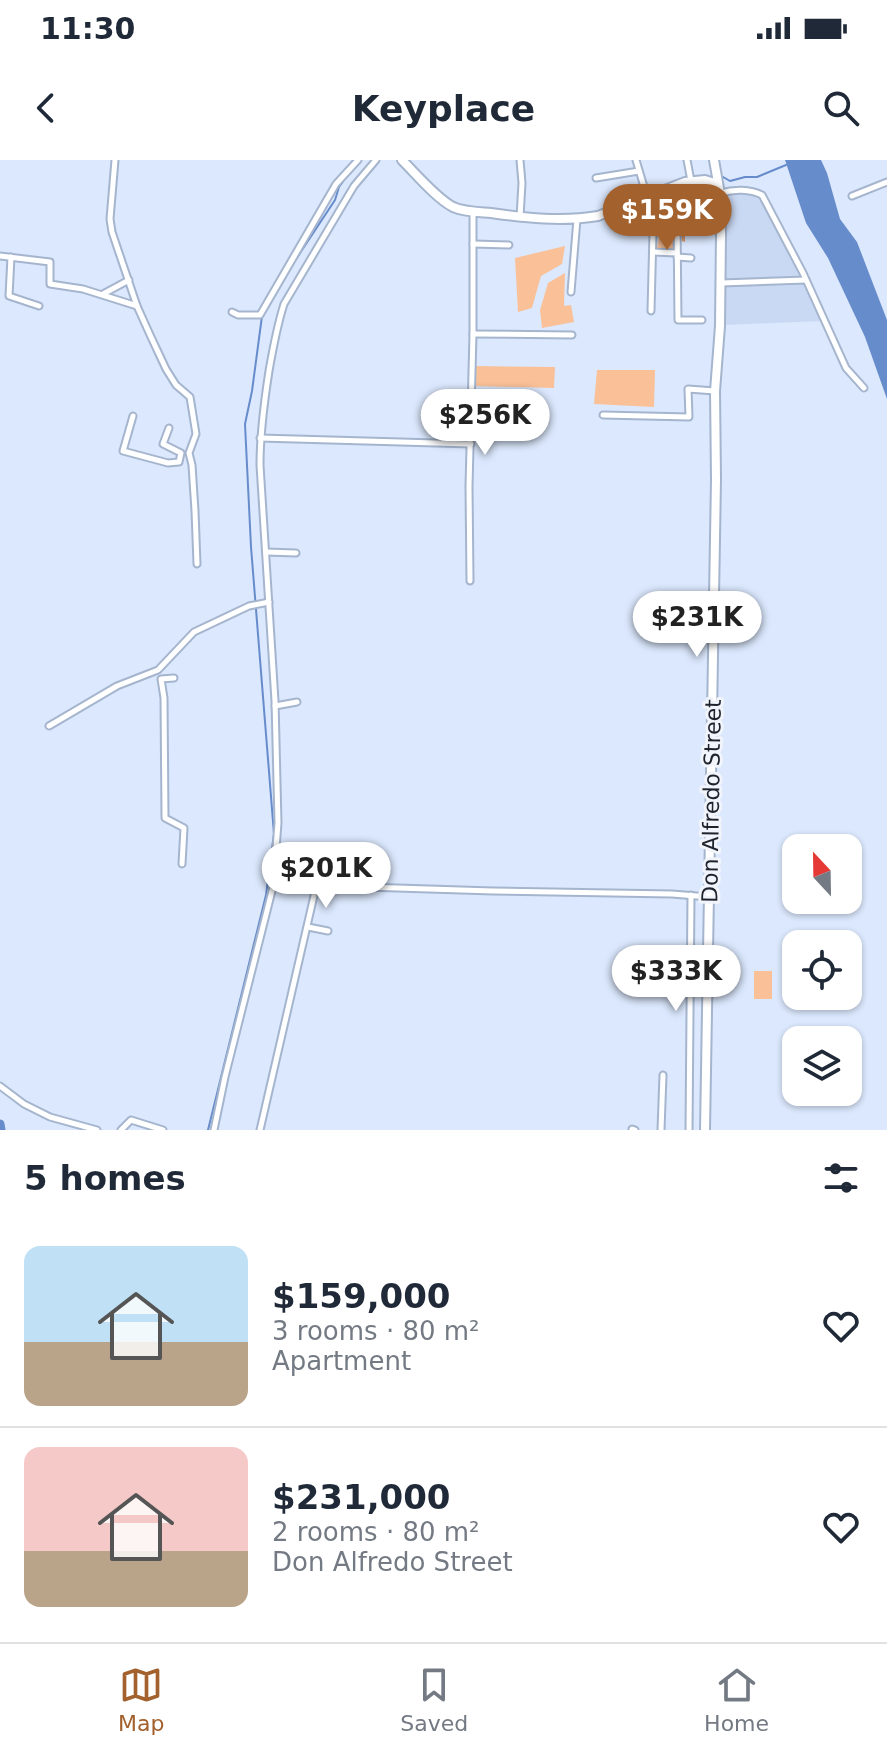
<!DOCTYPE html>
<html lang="en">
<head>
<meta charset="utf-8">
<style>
  :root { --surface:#fff; --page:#f2f2f3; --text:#1f2937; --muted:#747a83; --line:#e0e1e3; --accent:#a3612d }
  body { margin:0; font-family:"DejaVu Sans",sans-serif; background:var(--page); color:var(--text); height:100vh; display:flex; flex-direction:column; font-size:30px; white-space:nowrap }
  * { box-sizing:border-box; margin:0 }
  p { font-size:26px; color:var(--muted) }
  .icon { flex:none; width:44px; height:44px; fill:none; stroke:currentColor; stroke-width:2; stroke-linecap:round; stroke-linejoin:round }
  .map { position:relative; height:970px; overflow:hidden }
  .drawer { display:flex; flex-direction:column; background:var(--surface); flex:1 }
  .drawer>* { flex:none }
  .needle { width:52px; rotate:338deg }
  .tools { position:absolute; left:782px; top:674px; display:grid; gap:16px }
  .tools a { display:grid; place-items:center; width:80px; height:80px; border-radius:16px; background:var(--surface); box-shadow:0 2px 6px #0004; font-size:40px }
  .price { position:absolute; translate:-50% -68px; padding:0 18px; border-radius:28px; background:#fff; color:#222; font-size:26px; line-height:52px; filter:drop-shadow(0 2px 4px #0008) }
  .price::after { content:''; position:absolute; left:50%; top:48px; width:24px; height:18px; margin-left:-12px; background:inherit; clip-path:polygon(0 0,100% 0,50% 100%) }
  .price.selected { background:var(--accent); color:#fff }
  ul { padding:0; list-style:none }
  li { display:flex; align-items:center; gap:24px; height:200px; padding:0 24px }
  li+li { border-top:2px solid var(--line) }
  li span { display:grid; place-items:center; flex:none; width:224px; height:160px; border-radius:16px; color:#555 }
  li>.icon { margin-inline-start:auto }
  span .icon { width:96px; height:96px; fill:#fffc; stroke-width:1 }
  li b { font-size:34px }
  h2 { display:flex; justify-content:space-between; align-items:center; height:96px; padding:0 24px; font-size:34px }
  .status { display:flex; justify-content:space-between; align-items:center; height:56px; padding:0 40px; background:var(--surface); direction:ltr }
  .status svg { height:22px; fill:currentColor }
  header { display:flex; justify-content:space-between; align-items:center; height:104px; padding:0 24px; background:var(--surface); font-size:36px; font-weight:700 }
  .menu { display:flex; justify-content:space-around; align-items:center; height:112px; border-top:2px solid var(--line); background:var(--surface); font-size:22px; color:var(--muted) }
  .menu a { display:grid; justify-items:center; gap:4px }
  .menu .selected { color:var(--accent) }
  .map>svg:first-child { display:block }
  .built { fill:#cad9f3 }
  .green { fill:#fac198 }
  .forest { fill:#e29e6d }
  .water { fill:#678ccb }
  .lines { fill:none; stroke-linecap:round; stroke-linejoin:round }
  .stream { stroke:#678ccb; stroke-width:2 }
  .river { stroke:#678ccb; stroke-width:9 }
  .street-casing { stroke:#a5b5ce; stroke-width:9 }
  .secondary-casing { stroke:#a5b5ce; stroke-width:12 }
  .street { stroke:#fff; stroke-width:5 }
  .secondary { stroke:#fff; stroke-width:8 }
  .labels { text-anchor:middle; stroke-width:6; stroke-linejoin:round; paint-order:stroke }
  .street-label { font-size:22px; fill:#1d222c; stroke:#f1f4fa }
</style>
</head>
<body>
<div class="status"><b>11:30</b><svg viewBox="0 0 49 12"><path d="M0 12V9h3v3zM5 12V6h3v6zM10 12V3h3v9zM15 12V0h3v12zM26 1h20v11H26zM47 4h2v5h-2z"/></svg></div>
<header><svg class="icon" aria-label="back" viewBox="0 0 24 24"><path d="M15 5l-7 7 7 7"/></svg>Keyplace<svg class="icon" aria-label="search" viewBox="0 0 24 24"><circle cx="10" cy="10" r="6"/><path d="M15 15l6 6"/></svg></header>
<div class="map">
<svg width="887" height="970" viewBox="0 0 887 970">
  <rect width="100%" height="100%" fill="#dbe8fd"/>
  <!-- built -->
  <g class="built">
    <path d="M748,32L758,36L762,40L802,118L723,119V34Z"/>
    <path d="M804,121L822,161L723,165L724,123Z"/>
  </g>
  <!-- green -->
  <g class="green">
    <path d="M657,58L676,64L675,91H656L659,78L666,77L667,68L657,66Z"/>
    <path d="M565,86L562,104L541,116L532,148L518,152L515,98Z"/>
    <path d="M565,113L564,146L571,145L574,162L542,168L540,150L548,123Z"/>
    <path d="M475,206L555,207L554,228L475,226Z"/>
    <path d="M597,210H655L654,247L594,244Z"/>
    <rect x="754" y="811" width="18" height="28"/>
  </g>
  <!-- forest -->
  <path class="forest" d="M676,39L679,47L687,46L691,70L685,73V82L682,81L681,71L685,67V61C677,62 669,56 661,55V45Z"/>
  <!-- water -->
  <path class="water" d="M785,0H821L827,13L840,59L857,82L887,160V239L865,177L828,98L806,63Z"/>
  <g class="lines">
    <!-- stream -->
    <g class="stream">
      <path d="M720,19L723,17L730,21L745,17H757L786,5"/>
      <path d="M294,102L335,40L339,27L349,13"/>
      <path d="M208,970L266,735L274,674L251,387L245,264L252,231L262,156"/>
    </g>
    <!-- river -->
    <path class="river" d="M0,964L1,970"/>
    <defs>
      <g id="street">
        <path d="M115,0L110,59L112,72L137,146L151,177L166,209L176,225L190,237L196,274L189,293L192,305L195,351L197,404"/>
        <path d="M520,0L522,23L520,57"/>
        <path d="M636,0L647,37"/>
        <path d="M687,0L691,21"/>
        <path d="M596,18L639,11"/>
        <path d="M721,33C734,29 750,29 762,35L803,113L846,208L864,228"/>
        <path d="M852,36L887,22"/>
        <path d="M654,56L677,62L678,160H702"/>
        <path d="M473,84L509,85"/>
        <path d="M653,92L677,93"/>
        <path d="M0,96L50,102V124L83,129L137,146"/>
        <path d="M11,97L9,136L39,146"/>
        <path d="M677,97L691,98"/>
        <path d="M721,123L806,120"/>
        <path d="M571,132L577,59"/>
        <path d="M103,134L129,120"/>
        <path d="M651,151L654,33"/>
        <path d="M232,152L238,155H260L336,24L358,0"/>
        <path d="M473,174L572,175"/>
        <path d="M603,255L689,257L688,229L715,231"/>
        <path d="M133,256L123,291L168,303L179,302L181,293L163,284L169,268"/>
        <path d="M260,278L471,284"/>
        <path d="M266,392L296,393"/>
        <path d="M470,421L469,326L473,174V52"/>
        <path d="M174,518L161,519L164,538L165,658L184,668L182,704"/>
        <path d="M275,546L297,542"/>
        <path d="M49,566L117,526L158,510L194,472L249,446L269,442"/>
        <path d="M273,727H365L493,731L672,734L709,737"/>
        <path d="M308,767L328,771"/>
        <path d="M0,926L24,944L50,957L97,970"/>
        <path d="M632,969L635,970"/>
        <path d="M121,970L131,960L163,970"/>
        <path d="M214,970L225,917L273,727L278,663L275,541L260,305C260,273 264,243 269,211C273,188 277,166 284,144L354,26L376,0"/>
        <path d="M260,970L316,727"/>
        <path d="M661,970L663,915"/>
        <path d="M689,970L691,735"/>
      </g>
      <g id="secondary">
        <path d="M402,0C416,14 436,38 453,47C464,52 479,52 491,53C526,58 562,62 598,56L685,22L705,20L718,24"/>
        <path d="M705,970L716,319L715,231L720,166L721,74L720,34L714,0"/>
      </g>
    </defs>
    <!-- street casing -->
    <use href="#street" class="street-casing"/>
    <!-- secondary casing -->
    <use href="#secondary" class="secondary-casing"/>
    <!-- street -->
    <use href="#street" class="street"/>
    <!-- secondary -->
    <use href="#secondary" class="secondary"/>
  </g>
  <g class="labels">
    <!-- street labels -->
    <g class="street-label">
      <text transform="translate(711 641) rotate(-89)" y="8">Don Alfredo Street</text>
    </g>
  </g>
</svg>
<div class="tools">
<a><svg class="needle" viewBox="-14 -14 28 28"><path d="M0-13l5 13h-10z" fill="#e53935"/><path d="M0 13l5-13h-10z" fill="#747a83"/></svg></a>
<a><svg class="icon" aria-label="locate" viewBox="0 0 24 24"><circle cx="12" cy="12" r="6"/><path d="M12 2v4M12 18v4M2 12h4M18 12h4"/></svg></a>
<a><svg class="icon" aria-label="layers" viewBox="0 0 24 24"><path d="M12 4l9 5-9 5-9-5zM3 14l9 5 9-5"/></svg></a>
</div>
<b class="price selected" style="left:667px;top:92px">$159K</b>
<b class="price" style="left:485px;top:297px">$256K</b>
<b class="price" style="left:697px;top:499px">$231K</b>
<b class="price" style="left:326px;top:750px">$201K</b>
<b class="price" style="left:676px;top:853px">$333K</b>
</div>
<section class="drawer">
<h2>5 homes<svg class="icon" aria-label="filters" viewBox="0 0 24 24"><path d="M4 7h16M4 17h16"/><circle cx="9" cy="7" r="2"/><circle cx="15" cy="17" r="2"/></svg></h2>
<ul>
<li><span style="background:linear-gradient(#bfe0f5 60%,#b9a48a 0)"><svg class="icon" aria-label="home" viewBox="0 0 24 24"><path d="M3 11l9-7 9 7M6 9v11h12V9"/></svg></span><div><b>$159,000</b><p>3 rooms · 80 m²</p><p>Apartment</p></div><svg class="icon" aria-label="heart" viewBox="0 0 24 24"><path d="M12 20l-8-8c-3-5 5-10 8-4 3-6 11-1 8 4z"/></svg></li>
<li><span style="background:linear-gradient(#f6c9c9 65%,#b9a48a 0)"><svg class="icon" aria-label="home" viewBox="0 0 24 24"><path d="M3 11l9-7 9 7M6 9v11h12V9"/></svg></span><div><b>$231,000</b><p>2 rooms · 80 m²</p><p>Don Alfredo Street</p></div><svg class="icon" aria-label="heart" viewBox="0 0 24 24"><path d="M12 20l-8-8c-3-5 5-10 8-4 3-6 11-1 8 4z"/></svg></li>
</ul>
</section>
<nav class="menu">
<a class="selected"><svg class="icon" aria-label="map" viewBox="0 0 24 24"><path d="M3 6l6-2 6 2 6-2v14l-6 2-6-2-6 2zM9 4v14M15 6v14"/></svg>Map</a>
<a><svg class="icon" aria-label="saved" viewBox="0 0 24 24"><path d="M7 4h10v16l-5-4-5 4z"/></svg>Saved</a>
<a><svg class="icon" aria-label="home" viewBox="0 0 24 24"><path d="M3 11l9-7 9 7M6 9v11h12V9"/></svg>Home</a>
</nav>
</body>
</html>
